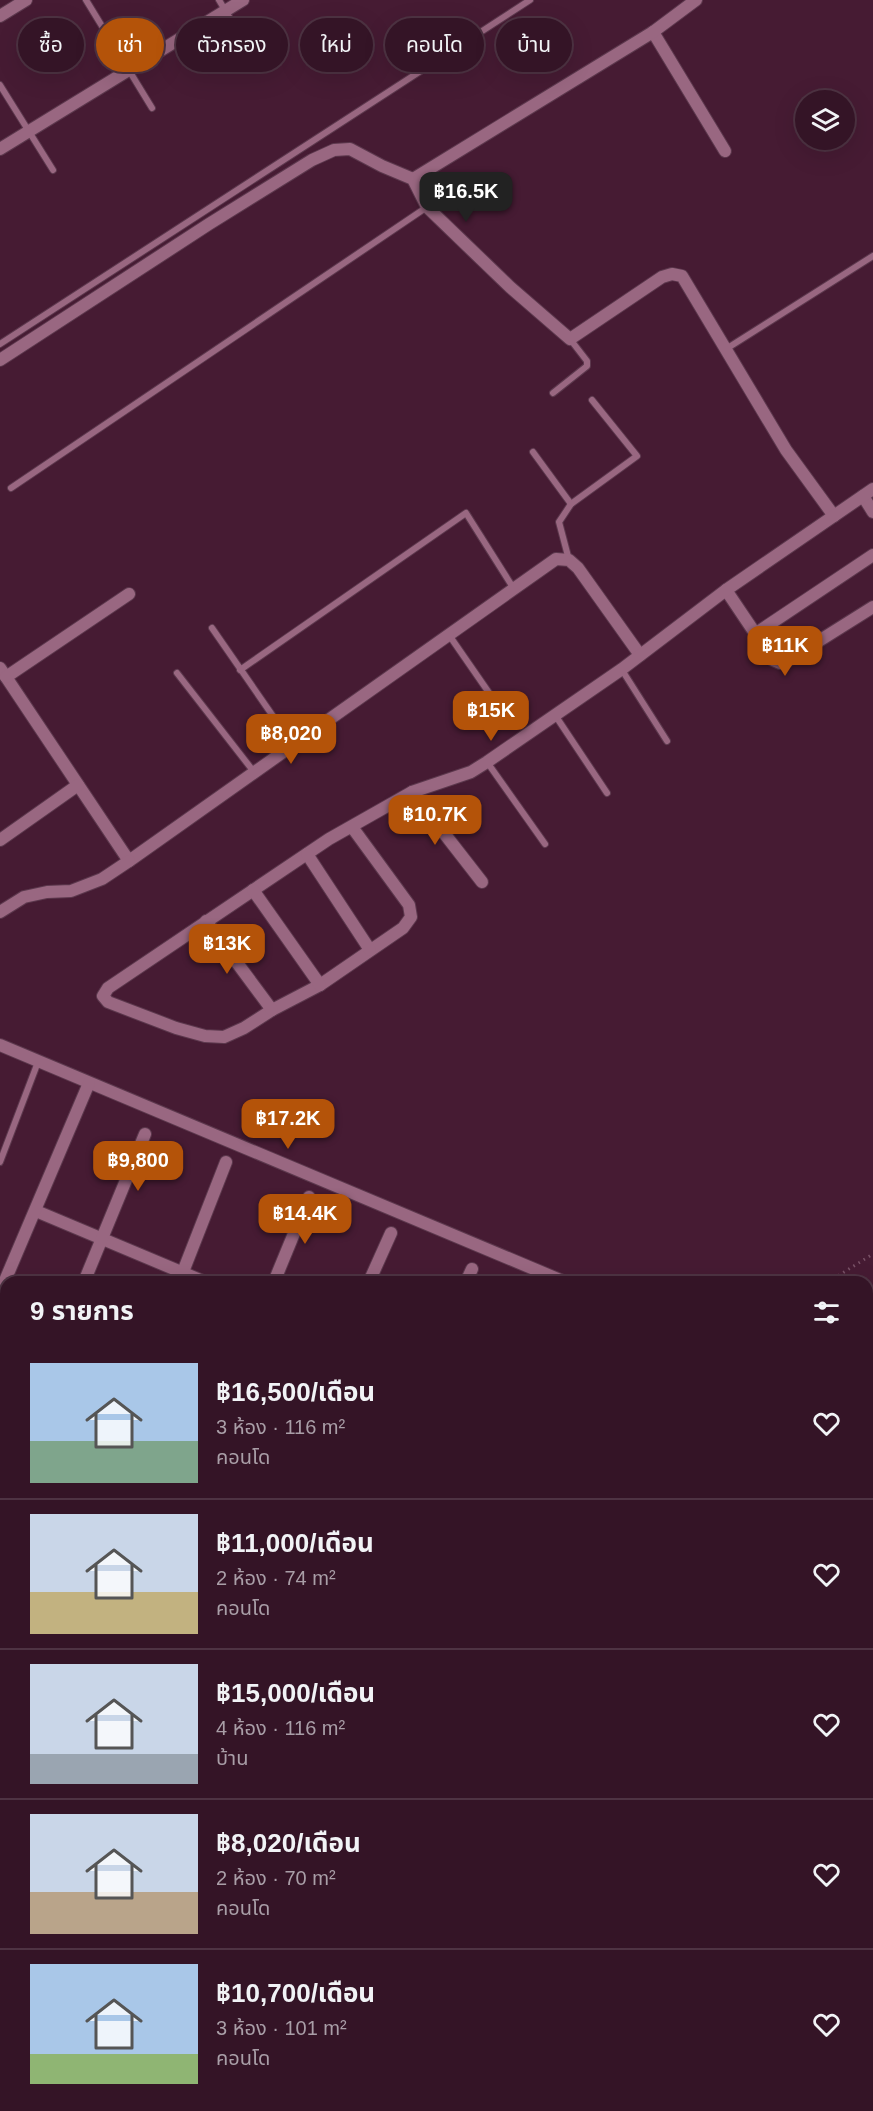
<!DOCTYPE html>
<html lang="th">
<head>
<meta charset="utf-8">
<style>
  :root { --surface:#341426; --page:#3f2132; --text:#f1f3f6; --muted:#a99ea7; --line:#4e3343; --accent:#b45309 }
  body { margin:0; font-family:Arial,"Noto Sans Thai",sans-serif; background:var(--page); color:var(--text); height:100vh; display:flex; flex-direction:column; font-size:22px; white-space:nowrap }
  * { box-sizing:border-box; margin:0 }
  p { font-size:20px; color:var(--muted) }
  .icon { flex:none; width:33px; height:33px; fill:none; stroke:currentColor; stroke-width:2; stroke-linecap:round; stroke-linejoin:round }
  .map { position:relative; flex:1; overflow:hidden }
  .details { position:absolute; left:0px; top:1276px; width:873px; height:836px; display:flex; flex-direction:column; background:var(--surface); border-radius:18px 18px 0 0; box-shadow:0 6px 24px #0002,0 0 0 2px var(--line) }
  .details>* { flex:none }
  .guide { position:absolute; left:18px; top:18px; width:837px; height:54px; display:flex; gap:12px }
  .tools { position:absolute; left:795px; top:90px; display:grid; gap:12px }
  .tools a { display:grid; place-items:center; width:60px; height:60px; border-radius:50%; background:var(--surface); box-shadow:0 6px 24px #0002,0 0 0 2px var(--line); font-size:30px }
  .price { position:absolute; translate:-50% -51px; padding:0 14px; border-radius:12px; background:var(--accent); color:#fff; font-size:20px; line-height:39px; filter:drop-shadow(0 2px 3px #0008) }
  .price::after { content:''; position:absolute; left:50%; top:36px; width:18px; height:14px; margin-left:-9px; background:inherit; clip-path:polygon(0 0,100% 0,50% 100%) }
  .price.on { background:#222; color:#fff }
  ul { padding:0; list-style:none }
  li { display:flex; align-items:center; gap:18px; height:150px; padding:0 30px }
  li+li { border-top:2px solid var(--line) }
  li span { display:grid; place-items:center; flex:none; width:168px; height:120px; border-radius:0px; color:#555 }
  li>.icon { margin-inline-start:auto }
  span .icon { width:72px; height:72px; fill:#fffc; stroke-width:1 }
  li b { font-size:26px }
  h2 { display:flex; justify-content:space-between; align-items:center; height:72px; padding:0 30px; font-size:26px }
  .chip { padding:0 21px; border-radius:27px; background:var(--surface); box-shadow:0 6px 24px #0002,0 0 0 2px var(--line); font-size:21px; line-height:54px }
  .chip.on { background:var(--accent); color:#fff }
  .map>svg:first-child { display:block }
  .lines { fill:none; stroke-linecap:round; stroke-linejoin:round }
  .lane-casing { stroke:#5c384d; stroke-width:8 }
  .street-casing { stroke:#5c384d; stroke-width:14 }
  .path { stroke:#795267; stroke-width:3; stroke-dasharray:1.5 4.5; stroke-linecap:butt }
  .lane { stroke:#996781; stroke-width:6 }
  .street { stroke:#996781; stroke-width:12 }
</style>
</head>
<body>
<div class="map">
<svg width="873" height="2111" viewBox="0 0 873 2111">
  <rect width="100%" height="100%" fill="#461b33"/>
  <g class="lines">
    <defs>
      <g id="lane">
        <path d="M86,0L152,108"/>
        <path d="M219,0L247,47"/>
        <path d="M0,85L53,170"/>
        <path d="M0,344L530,0"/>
        <path d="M726,349L873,256"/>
        <path d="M553,393L587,366V361L570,339"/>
        <path d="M533,452L571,504"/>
        <path d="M11,488L427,207"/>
        <path d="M569,560L559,522L571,504L637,456L592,400"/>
        <path d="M212,628L293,745"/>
        <path d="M449,635L494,700"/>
        <path d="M240,670L466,513L514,589"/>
        <path d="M622,670L667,741"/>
        <path d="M177,673L254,772"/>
        <path d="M555,715L607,793"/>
        <path d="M487,762L545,844"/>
        <path d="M0,1162L38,1062"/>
        <path d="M445,2106L449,2111"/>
        <path d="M498,2106L502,2111"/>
        <path d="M747,2111L753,2106"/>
      </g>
      <g id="street">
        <path d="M0,16L26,0"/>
        <path d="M653,32L725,151"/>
        <path d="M0,149L243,0"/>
        <path d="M413,179L653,32L696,0"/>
        <path d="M0,360L209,224L312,160L334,150L350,149L382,166L413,179L427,207L510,287L570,339L662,277L672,274L682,276L786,450L834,516"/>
        <path d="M863,496L873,512"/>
        <path d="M726,590L773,660L780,663L787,661L873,607"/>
        <path d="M755,634L873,555"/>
        <path d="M0,668L129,861L556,559L569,560L578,568L640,655"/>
        <path d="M6,677L129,594"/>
        <path d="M412,792L482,882"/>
        <path d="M352,827L409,905L411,917L403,928L320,985L272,1010L244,1028L224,1037L205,1036L176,1028L108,1002L103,996L108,988L329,839L412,792L471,772L487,762L622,669L726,590L873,489"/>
        <path d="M0,840L78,785"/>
        <path d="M307,854L370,950"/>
        <path d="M253,890L320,985"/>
        <path d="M0,912L24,897L47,892L71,891L102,879L129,861"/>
        <path d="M206,921L272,1010"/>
        <path d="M0,1045L565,1282"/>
        <path d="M36,1211L205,1282"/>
        <path d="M84,1282L145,1134"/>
        <path d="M179,1282L226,1162"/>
        <path d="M274,1282L309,1197"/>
        <path d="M369,1282L391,1233"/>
        <path d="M466,1282L472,1269"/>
        <path d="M1,1290L89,1083"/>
        <path d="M0,1364L6,1367"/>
        <path d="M867,1412L873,1414"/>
        <path d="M867,1524L873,1522"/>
        <path d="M867,1711L873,1703"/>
        <path d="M867,1837L873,1841"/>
        <path d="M868,1942L873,1936"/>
        <path d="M823,2106L827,2111"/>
      </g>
    </defs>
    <!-- lane casing -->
    <use href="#lane" class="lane-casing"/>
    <!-- street casing -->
    <use href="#street" class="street-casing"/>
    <!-- path -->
    <path class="path" d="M828,1282L873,1254"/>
    <!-- lane -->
    <use href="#lane" class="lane"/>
    <!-- street -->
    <use href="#street" class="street"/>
  </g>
</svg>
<div class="tools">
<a><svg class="icon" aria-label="layers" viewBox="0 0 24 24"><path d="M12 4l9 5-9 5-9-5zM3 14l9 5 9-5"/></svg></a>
</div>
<b class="price on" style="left:466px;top:223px">฿16.5K</b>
<b class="price" style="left:785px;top:677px">฿11K</b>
<b class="price" style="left:491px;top:742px">฿15K</b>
<b class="price" style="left:291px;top:765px">฿8,020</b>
<b class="price" style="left:435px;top:846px">฿10.7K</b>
<b class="price" style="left:227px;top:975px">฿13K</b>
<b class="price" style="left:288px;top:1150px">฿17.2K</b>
<b class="price" style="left:138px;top:1192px">฿9,800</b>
<b class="price" style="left:305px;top:1245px">฿14.4K</b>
<div class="guide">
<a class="chip">ซื้อ</a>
<a class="chip on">เช่า</a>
<a class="chip">ตัวกรอง</a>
<a class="chip">ใหม่</a>
<a class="chip">คอนโด</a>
<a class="chip">บ้าน</a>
</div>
<section class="details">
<h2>9 รายการ<svg class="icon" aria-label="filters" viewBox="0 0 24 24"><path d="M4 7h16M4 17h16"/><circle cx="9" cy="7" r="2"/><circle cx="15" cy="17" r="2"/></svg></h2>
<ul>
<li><span style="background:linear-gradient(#a9c7e8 65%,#7fa58c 0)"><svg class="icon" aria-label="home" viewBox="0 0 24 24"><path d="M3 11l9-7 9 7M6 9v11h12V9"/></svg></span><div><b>฿16,500/เดือน</b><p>3 ห้อง · 116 m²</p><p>คอนโด</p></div><svg class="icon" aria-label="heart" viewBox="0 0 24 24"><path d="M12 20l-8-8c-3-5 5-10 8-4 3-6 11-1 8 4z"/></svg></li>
<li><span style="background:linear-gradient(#c9d6e8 65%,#c2b280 0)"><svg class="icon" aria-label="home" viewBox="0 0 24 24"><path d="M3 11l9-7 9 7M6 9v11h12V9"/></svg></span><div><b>฿11,000/เดือน</b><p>2 ห้อง · 74 m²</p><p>คอนโด</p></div><svg class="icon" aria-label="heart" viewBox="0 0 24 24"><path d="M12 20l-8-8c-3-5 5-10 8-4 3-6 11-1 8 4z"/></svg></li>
<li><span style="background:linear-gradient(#c9d6e8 75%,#9aa5b1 0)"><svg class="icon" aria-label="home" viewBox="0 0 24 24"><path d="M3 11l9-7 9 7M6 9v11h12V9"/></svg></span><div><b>฿15,000/เดือน</b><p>4 ห้อง · 116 m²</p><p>บ้าน</p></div><svg class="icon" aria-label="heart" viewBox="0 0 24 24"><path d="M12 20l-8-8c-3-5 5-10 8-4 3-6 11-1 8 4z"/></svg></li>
<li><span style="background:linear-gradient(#c9d6e8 65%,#b9a48a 0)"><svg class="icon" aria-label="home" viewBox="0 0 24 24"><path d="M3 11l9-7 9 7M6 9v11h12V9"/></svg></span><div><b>฿8,020/เดือน</b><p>2 ห้อง · 70 m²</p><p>คอนโด</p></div><svg class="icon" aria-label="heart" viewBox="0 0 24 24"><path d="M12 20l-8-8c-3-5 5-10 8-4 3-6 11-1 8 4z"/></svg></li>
<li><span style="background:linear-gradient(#a9c7e8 75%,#8fb573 0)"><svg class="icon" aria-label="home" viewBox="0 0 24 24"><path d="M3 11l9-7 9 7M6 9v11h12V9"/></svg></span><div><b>฿10,700/เดือน</b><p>3 ห้อง · 101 m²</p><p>คอนโด</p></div><svg class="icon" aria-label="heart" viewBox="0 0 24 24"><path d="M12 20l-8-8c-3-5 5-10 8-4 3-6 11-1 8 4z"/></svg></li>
</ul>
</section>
</div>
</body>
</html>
